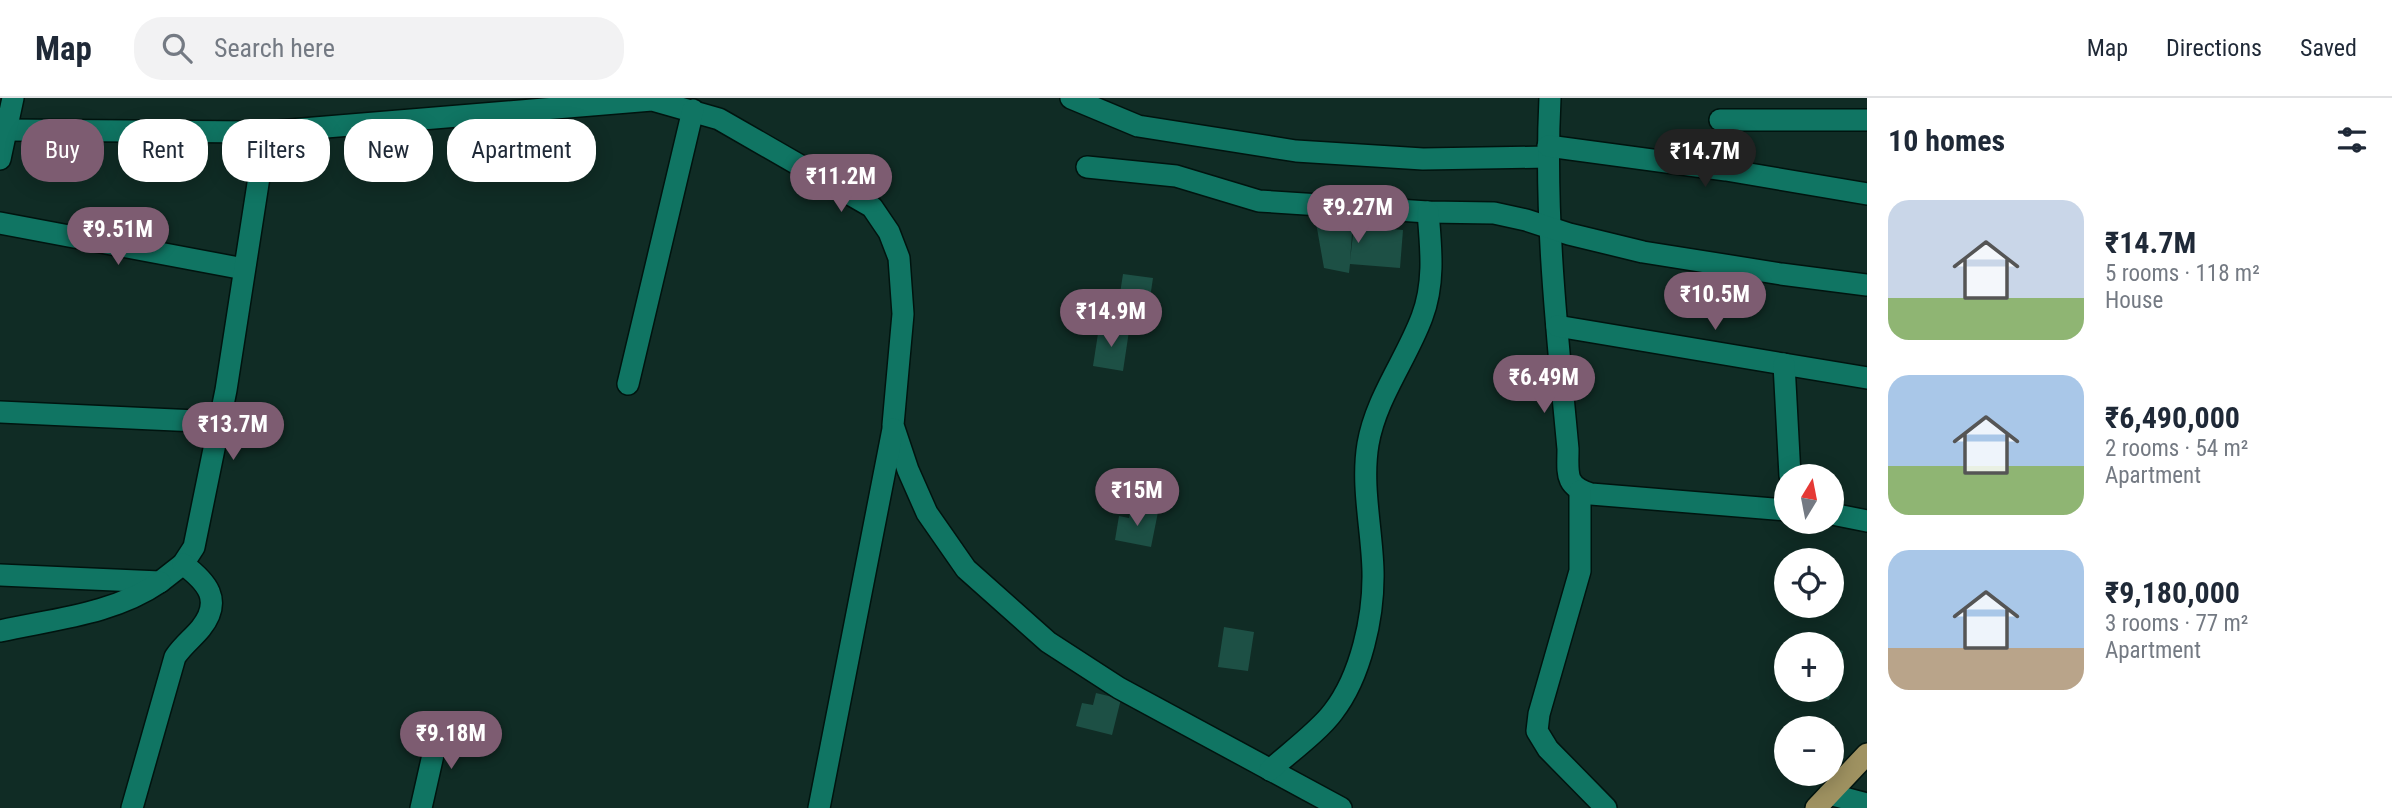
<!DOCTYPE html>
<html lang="en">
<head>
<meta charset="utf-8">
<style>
  :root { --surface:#fff; --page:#f2f2f3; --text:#1f2937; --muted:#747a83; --line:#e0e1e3; --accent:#7d5c71 }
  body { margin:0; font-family:"Roboto Condensed",sans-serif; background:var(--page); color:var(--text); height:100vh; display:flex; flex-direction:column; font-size:26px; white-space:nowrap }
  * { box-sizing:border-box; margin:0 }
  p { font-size:23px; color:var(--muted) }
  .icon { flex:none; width:38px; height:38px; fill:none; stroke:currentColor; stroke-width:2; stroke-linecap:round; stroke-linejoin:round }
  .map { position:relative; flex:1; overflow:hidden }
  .drawer { display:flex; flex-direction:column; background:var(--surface); width:525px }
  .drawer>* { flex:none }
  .hud { position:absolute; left:21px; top:21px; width:665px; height:63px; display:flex; gap:14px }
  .needle { width:46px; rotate:10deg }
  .fabs { position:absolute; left:1774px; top:366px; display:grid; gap:14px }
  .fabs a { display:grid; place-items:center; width:70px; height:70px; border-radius:50%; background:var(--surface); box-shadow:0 4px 18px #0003; font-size:35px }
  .price { position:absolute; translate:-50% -60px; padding:0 16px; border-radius:24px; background:var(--accent); color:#fff; font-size:23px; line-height:46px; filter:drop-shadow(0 2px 4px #0008) }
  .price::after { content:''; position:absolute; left:50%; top:42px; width:21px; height:16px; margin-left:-10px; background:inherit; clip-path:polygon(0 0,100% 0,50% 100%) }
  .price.current { background:#222; color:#fff }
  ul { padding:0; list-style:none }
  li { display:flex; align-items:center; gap:21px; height:175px; padding:0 21px }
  li span { display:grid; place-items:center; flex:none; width:196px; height:140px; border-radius:21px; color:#555 }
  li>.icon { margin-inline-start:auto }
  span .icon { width:84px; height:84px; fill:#fffc; stroke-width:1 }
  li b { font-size:30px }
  h2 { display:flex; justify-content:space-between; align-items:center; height:84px; padding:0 21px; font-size:30px }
  .chip { padding:0 24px; border-radius:28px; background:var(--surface); box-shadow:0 4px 18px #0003; font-size:24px; line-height:63px }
  .chip.current { background:var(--accent); color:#fff }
  header { display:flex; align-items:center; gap:42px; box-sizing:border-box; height:98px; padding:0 35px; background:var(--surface); border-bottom:2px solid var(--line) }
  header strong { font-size:33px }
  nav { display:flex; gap:38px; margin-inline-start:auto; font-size:24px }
  .search { width:490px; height:63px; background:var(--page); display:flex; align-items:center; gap:18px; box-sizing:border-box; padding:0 24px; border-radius:28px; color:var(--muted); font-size:26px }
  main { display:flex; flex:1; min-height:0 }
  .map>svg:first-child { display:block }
  .building { fill:#1d5045 }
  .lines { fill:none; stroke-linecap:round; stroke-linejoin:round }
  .minor-casing { stroke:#00140f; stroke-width:24 }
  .major-casing { stroke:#00140f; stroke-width:24 }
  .minor { stroke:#107563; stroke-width:21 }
  .major { stroke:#9f9261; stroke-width:21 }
</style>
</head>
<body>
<header>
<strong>Map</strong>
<div class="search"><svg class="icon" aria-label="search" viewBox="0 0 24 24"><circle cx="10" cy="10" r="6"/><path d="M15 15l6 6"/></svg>Search here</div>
<nav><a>Map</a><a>Directions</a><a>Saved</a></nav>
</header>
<main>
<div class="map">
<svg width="1867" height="710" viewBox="0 0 1867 710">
  <rect width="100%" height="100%" fill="#102c25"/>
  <!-- building -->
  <g class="building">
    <path d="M1315,119L1353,123L1350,163L1354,128L1403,132L1400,170L1350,166L1349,175L1324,170Z"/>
    <path d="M1123,176L1153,180L1147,220L1117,215Z"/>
    <path d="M1099,229L1129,233L1123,273L1093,268Z"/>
    <path d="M1131,410L1158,414L1151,449L1115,442L1119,418L1129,420Z"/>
    <path d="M1224,529L1254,534L1248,573L1218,569Z"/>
    <path d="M1832,549L1843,553L1833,588H1832Z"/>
    <path d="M1798,592H1832L1829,602Z"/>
    <path d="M1096,595L1121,601L1112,637L1076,628L1082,605L1093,607Z"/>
  </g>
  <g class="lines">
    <defs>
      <g id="minor">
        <path d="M1071,0L1138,28L1296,53L1423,61L1548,59"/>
        <path d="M1550,0C1544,117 1557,234 1568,351C1568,375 1564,388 1591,396L1787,412"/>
        <path d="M1720,22H1867"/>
        <path d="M6,32L266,34L652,2L719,21L872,109L889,134L899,160L903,216L893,327L908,372L927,415L966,471L1048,544L1119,590L1341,710"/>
        <path d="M1548,48L1726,72L1867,96"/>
        <path d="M0,61L13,0"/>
        <path d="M1087,69L1176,78L1259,103L1428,114L1494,115L1526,122L1569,136L1643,154L1781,176L1867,187"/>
        <path d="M0,125L244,171"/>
        <path d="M1557,228L1867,280"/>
        <path d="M1784,266L1790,378"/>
        <path d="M628,286L693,12"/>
        <path d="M0,314L219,324"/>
        <path d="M1580,393V473L1539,616L1537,633L1548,651L1606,710"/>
        <path d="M1832,416L1867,423"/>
        <path d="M0,477L160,484L183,466L194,449L226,292L266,34"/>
        <path d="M0,533C54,521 114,516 160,484"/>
        <path d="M1270,672C1288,656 1320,632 1333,614C1361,578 1374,518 1373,473C1372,431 1361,388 1368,346C1376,300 1406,262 1422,219C1435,185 1431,150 1428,114"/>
        <path d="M1829,696L1867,706"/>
        <path d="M132,710L175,559C183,547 193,540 201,530C223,502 207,484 183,466"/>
        <path d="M421,710L440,626"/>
        <path d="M819,710L893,331"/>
      </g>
      <path id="major" d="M1816,710L1867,656"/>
    </defs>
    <!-- minor casing -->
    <use href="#minor" class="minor-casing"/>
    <!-- major casing -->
    <use href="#major" class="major-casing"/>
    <!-- minor -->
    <use href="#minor" class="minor"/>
    <!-- major -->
    <use href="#major" class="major"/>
  </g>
</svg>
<div class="fabs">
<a><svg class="needle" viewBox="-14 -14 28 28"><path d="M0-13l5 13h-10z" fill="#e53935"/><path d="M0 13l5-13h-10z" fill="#747a83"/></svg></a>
<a><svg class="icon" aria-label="locate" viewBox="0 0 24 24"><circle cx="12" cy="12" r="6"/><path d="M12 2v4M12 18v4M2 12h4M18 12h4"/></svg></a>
<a>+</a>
<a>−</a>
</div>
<b class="price current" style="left:1705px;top:91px">₹14.7M</b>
<b class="price" style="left:841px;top:116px">₹11.2M</b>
<b class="price" style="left:1358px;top:147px">₹9.27M</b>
<b class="price" style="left:118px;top:169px">₹9.51M</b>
<b class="price" style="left:1715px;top:234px">₹10.5M</b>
<b class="price" style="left:1111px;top:251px">₹14.9M</b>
<b class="price" style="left:1544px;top:317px">₹6.49M</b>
<b class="price" style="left:233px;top:364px">₹13.7M</b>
<b class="price" style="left:1137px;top:430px">₹15M</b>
<b class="price" style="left:451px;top:673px">₹9.18M</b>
<div class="hud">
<a class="chip current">Buy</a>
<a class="chip">Rent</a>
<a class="chip">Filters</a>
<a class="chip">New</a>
<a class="chip">Apartment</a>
</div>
</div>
<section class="drawer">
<h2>10 homes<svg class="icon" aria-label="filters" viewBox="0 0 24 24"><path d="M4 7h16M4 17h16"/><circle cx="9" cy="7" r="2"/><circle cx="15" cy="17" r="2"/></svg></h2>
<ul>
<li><span style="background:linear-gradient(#c9d6e8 70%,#8fb573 0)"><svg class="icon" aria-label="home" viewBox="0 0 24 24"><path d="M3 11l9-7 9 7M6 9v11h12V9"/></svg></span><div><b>₹14.7M</b><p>5 rooms · 118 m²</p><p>House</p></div></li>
<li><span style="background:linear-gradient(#a9c7e8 65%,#8fb573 0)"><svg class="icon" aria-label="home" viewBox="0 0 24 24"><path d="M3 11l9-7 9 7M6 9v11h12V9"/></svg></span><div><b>₹6,490,000</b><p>2 rooms · 54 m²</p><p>Apartment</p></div></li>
<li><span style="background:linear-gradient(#a9c7e8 70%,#b9a48a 0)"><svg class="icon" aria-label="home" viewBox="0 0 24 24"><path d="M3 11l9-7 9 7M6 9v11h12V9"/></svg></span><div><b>₹9,180,000</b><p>3 rooms · 77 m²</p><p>Apartment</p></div></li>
</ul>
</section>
</main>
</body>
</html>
